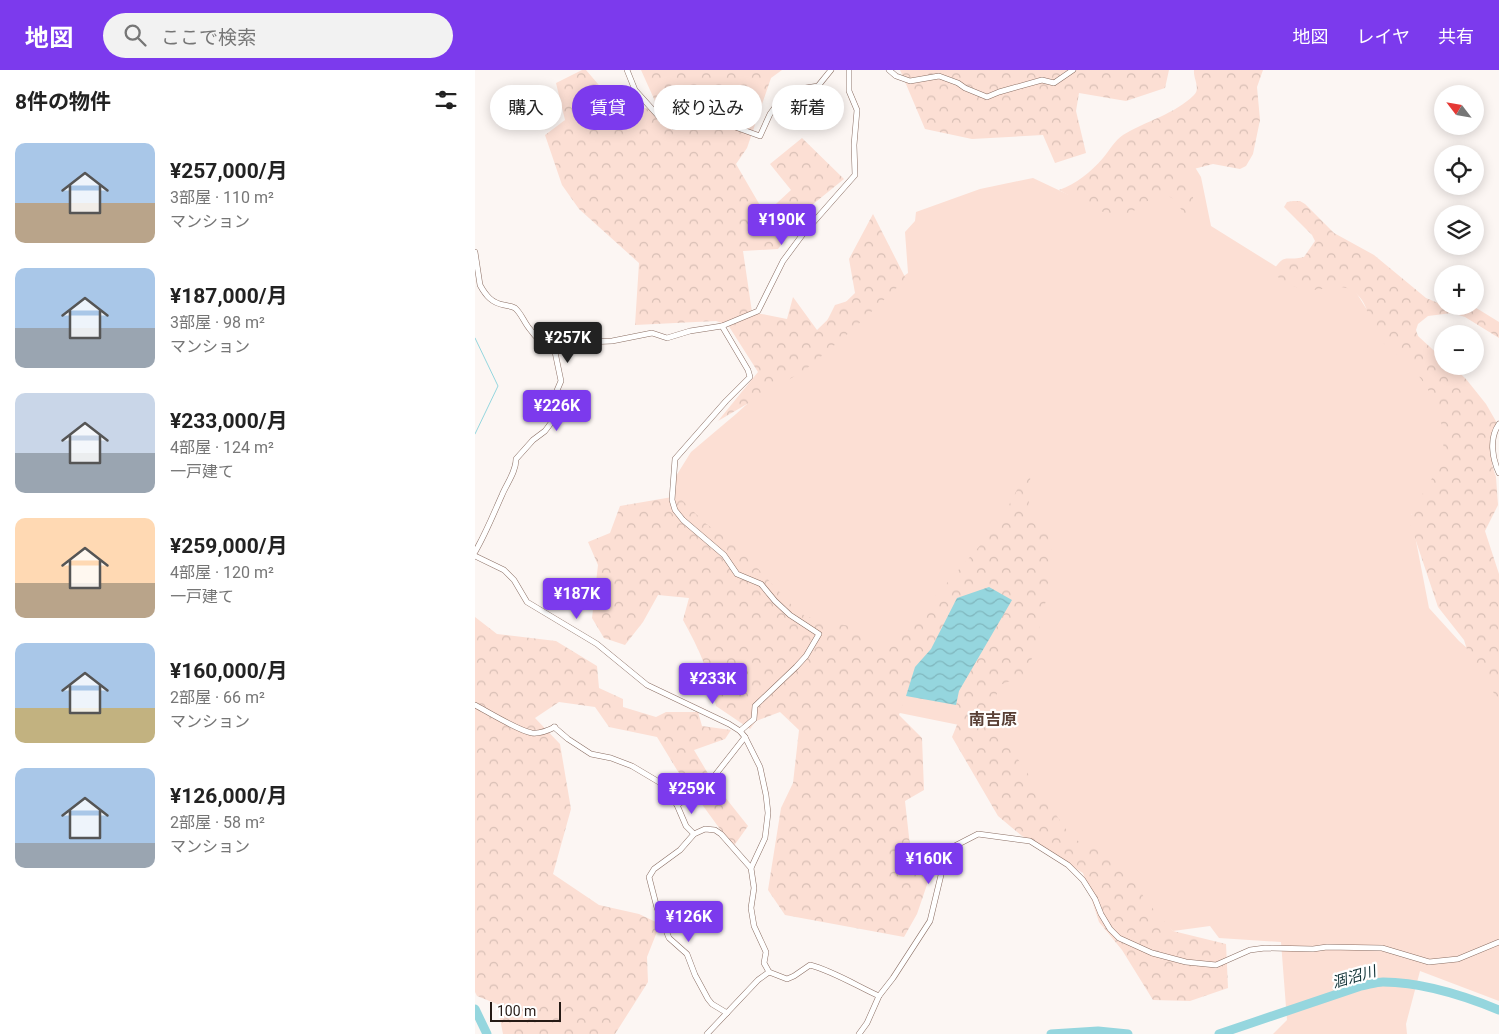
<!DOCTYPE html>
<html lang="ja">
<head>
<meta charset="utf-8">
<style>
  :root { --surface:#fff; --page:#f2f2f2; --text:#222; --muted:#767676; --accent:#7c3aed }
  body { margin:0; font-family:Roboto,"Noto Sans JP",sans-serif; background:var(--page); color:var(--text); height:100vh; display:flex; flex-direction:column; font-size:19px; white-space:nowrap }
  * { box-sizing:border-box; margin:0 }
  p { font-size:16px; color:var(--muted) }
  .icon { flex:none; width:28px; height:28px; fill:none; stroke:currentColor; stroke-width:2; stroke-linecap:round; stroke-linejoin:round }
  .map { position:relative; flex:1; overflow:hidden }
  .side { display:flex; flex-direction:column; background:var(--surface); width:475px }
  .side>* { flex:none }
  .banner { position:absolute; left:15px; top:15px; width:475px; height:45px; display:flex; gap:10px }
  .needle { width:32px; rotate:301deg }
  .fabs { position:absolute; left:959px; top:15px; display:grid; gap:10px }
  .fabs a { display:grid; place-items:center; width:50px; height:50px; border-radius:50%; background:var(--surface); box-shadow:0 2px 12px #0003; font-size:25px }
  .scale { position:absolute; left:15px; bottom:12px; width:71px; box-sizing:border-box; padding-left:5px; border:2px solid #251a15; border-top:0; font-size:14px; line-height:18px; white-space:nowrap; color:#251a15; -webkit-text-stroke:4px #fff; paint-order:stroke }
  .price { position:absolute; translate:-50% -42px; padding:0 11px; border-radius:5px; background:var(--accent); color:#fff; font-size:16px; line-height:32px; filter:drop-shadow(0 1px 2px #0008) }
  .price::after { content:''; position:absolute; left:50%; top:30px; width:15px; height:11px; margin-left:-8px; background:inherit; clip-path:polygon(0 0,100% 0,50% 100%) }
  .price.current { background:#222; color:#fff }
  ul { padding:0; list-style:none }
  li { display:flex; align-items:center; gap:15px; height:125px; padding:0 15px }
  li span { display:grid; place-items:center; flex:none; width:140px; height:100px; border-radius:10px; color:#555 }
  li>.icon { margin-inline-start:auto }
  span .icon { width:60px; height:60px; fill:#fffc; stroke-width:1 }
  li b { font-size:21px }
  h2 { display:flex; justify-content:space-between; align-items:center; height:60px; padding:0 15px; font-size:21px }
  .chip { padding:0 18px; border-radius:22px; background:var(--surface); box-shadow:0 2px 12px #0003; font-size:18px; line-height:45px }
  .chip.current { background:var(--accent); color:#fff }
  header { display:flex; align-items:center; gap:30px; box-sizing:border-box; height:70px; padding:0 25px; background:var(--accent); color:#fff }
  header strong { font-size:24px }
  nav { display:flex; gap:28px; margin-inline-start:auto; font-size:18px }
  .search { width:350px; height:45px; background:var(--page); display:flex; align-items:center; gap:12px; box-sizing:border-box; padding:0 18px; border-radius:28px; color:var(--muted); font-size:19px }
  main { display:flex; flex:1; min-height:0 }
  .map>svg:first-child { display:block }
  .green { fill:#fcdfd4 }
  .forest { fill:url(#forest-crowns) }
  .water { fill:url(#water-waves) }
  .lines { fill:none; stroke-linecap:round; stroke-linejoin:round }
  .stream { stroke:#95d6de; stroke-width:1 }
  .river { stroke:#95d6de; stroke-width:9 }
  .street-casing { stroke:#8a6e63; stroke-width:6 }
  .street { stroke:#fff; stroke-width:5 }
  .labels { text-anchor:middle; stroke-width:4.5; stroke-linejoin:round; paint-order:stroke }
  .water-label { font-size:15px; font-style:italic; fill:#123337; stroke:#fff }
  .quarter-label { font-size:16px; font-weight:bold; fill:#594036; stroke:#fff }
</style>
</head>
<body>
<header>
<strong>地図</strong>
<div class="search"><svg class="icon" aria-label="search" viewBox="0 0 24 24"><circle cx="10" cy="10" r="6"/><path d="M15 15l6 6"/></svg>ここで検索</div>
<nav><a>地図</a><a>レイヤ</a><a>共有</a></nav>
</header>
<main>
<section class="side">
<h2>8件の物件<svg class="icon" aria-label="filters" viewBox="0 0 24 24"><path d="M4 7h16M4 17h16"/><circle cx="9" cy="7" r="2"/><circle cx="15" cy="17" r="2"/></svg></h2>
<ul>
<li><span style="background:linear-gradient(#a9c7e8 60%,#b9a48a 0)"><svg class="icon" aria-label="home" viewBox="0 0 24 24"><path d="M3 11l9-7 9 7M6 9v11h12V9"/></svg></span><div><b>¥257,000/月</b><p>3部屋 · 110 m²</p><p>マンション</p></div></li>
<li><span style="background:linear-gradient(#a9c7e8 60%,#9aa5b1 0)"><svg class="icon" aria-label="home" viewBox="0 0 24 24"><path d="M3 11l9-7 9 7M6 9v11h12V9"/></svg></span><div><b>¥187,000/月</b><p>3部屋 · 98 m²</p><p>マンション</p></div></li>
<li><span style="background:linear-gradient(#c9d6e8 60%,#9aa5b1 0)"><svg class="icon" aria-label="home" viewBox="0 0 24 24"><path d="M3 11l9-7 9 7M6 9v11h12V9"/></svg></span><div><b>¥233,000/月</b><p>4部屋 · 124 m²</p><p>一戸建て</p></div></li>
<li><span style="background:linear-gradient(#ffd9b3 65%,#b9a48a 0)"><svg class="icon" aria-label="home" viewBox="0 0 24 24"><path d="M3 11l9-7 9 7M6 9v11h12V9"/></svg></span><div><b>¥259,000/月</b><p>4部屋 · 120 m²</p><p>一戸建て</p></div></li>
<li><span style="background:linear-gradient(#a9c7e8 65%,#c2b280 0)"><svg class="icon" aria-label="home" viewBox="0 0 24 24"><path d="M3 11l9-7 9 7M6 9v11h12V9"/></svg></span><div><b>¥160,000/月</b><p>2部屋 · 66 m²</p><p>マンション</p></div></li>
<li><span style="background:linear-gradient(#a9c7e8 75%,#9aa5b1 0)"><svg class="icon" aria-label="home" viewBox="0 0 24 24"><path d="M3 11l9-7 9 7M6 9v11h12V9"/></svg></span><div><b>¥126,000/月</b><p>2部屋 · 58 m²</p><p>マンション</p></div></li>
</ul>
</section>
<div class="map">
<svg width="1024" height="964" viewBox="0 0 1024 964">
  <defs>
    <pattern id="forest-crowns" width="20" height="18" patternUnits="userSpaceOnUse" patternTransform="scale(1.25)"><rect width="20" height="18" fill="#fcdfd4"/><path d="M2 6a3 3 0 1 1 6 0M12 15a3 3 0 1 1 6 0" fill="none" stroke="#d8bfb5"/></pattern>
    <pattern id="water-waves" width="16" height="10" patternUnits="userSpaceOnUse" patternTransform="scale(1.25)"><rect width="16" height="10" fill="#95d6de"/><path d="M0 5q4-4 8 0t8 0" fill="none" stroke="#80b7be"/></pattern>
  </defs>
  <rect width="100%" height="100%" fill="#fcf6f3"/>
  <!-- green -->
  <path class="green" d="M718,94L726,107L736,156L829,214H866L879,219L912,272L944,292L973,339V402L936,445L954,538L984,571L1015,598L1024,610V931L945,901L931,954L932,964H798L812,950L806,872L744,868L735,856L698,861L601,777L489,656L415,641L346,559L306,532L200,431L201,406L216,382L261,344L342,271L360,235L411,219L433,203L430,162L440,151L441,142L505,119L558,108L594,125Z"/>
  <!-- forest -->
  <g class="forest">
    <path d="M107,0H111L141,35L184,40L166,0H307L296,8L272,78L261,94L290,144L316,120L295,94L327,68L369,109L337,135L303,179L268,181L277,242L312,249L318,227L342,260L380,223L374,189L398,144L431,209L375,262L330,300L243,351L283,302L253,255L241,251L160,255L164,193L104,139L87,115L70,65L90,50L81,13Z"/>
    <path d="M425,0H694L690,18L651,31L604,23L601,41L611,83L580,93L568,65L497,69L450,59Z"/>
    <path d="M719,0H788L782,17L785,50L778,84L771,96L765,99L738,94L711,101L718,127V147H711L700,130L689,123C675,125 668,138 656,142C632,151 605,131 584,120C601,114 616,102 628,88C634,81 640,70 648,65C671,51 700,44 719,25C726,19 718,8 719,0Z"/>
    <path d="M818,131H825L830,134L859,163L899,185L951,228L963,233H967L968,236H998L1024,252V268L990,247L977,243L953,246L943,254L941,260L943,266L967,288L968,296H977L991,309L1011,334L1022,353L1017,395L1021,407L1023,435L1010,461L1024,504V630L996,592L989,570L963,537L934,450L939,438L965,395C976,360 959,320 934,295C924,285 911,277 903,267C890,251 897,231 874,219C863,214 849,220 837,220C821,221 809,210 796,203C812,181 808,192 829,187L840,171L837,165L809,137L812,132Z"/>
    <path d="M556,393L553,449L578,468L571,530L553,604L525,615L517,637L523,660L597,768L647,792L672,832L698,861L751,874L753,918L715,931L678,930L647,880L624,852L608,803L547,766L523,746L477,667L486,645L481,635L484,621L537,529L482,528L456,579L440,597L424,645L447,668L449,720L430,731L437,794L458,797L442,844L429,867L310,845L293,820L306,738L318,713L324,660L305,642L281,651L275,659L241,636C234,601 225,581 208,550L214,528L183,525L168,552L150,575L129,568L117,548L123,495L113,472L135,463L145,436L203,426L230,453L262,476L324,543L341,550L381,557L412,581L524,454Z"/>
    <path d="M0,547L22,564L81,571L122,596L124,618L148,629V637L181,647L191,642H223L227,656L256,660L250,669L219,680L238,712L273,756L258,777L202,700L182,667L134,657L120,637L84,632L60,648L85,674L96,739L78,804L124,835L164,844L185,854L172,887L173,912L140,964H28L22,934L2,926L0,922Z"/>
  </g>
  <!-- water -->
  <path class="water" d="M514,517L537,530L484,621L481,635L431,626L440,597L456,579L482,528Z"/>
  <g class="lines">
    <!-- stream -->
    <path class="stream" d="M0,268L23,316L0,364"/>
    <!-- river -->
    <g class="river">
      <path d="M0,939L12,964"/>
      <path d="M576,964L623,961L653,964"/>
      <path d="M744,964L886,916C893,915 901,912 908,912C946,912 990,926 1024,940"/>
    </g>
    <defs>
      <g id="street">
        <path d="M152,0L160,20L187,50L199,57H260L285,66L295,44L312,21L343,16L356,0"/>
        <path d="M414,0L421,6L435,11L464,6L483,13L490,18L512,27L524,22L567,10L579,13L598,0"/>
        <path d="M0,182L5,215C11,226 17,233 29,235C33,236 36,236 40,238C46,243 49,252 54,258C61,268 70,276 80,282L86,311L80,325L76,353L70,361L58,370L41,389C41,402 32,413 27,425C18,445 11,463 0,482"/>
        <path d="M247,256L273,300L275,307L251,331L200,389L197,430L200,440L208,450L249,485L262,504L286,514L300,531L315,545L344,564L331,586L321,597L280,636L279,649L265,661"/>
        <path d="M80,282L88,273L137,271L177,263L192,268L215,261L247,256L283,241L308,191L328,164L380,105L379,75L382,40L374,21V0"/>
        <path d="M1024,354C1014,368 1017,388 1024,403"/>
        <path d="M0,486L29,500L39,510L52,532L122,574L172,615L254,654L265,661L270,667L285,697L291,725L293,743L290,768L276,798L279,818L276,838L279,856L291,882L289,893L294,902"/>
        <path d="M0,635C13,642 44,661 57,663C65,664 74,660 80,657"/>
        <path d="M79,657L93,669L116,684L136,688L157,696L189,715L202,735L211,756L219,764"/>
        <path d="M202,735L230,718L270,667"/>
        <path d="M252,943L237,934L233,929L220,905L212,884L194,868L182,838L174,807L179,799L205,780L219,764L230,759L240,760L246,764L276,798"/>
        <path d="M232,964L283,910L294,902L312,909L319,906L335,895C358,901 382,916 404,926L418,908L455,851L472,780L503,764L555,771L593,795L608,810L620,829L626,844L635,859L644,868L677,883L711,892L741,895L775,880L790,878L838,879L852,877L907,878L954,892L983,889L1024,872"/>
        <path d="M384,964L392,953L404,926"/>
      </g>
    </defs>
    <!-- street casing -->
    <use href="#street" class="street-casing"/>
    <!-- street -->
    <use href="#street" class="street"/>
  </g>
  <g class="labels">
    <!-- water labels -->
    <g class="water-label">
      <text transform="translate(879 907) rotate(-16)" y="5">涸沼川</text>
    </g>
    <!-- quarter labels -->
    <g class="quarter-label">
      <text x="518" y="655">南吉原</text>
    </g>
  </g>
</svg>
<div class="fabs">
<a><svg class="needle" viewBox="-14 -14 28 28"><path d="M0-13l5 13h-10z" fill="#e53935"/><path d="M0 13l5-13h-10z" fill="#767676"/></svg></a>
<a><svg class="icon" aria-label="locate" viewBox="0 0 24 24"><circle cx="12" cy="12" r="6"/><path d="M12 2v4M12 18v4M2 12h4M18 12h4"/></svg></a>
<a><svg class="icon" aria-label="layers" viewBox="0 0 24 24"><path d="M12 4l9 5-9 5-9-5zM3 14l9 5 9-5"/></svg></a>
<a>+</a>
<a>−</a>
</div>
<div class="scale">100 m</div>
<b class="price" style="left:307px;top:176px">¥190K</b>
<b class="price current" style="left:93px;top:294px">¥257K</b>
<b class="price" style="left:82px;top:362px">¥226K</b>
<b class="price" style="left:102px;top:550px">¥187K</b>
<b class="price" style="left:238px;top:635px">¥233K</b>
<b class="price" style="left:217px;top:745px">¥259K</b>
<b class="price" style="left:454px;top:815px">¥160K</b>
<b class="price" style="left:214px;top:873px">¥126K</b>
<div class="banner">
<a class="chip">購入</a>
<a class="chip current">賃貸</a>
<a class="chip">絞り込み</a>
<a class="chip">新着</a>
</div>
</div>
</main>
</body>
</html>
